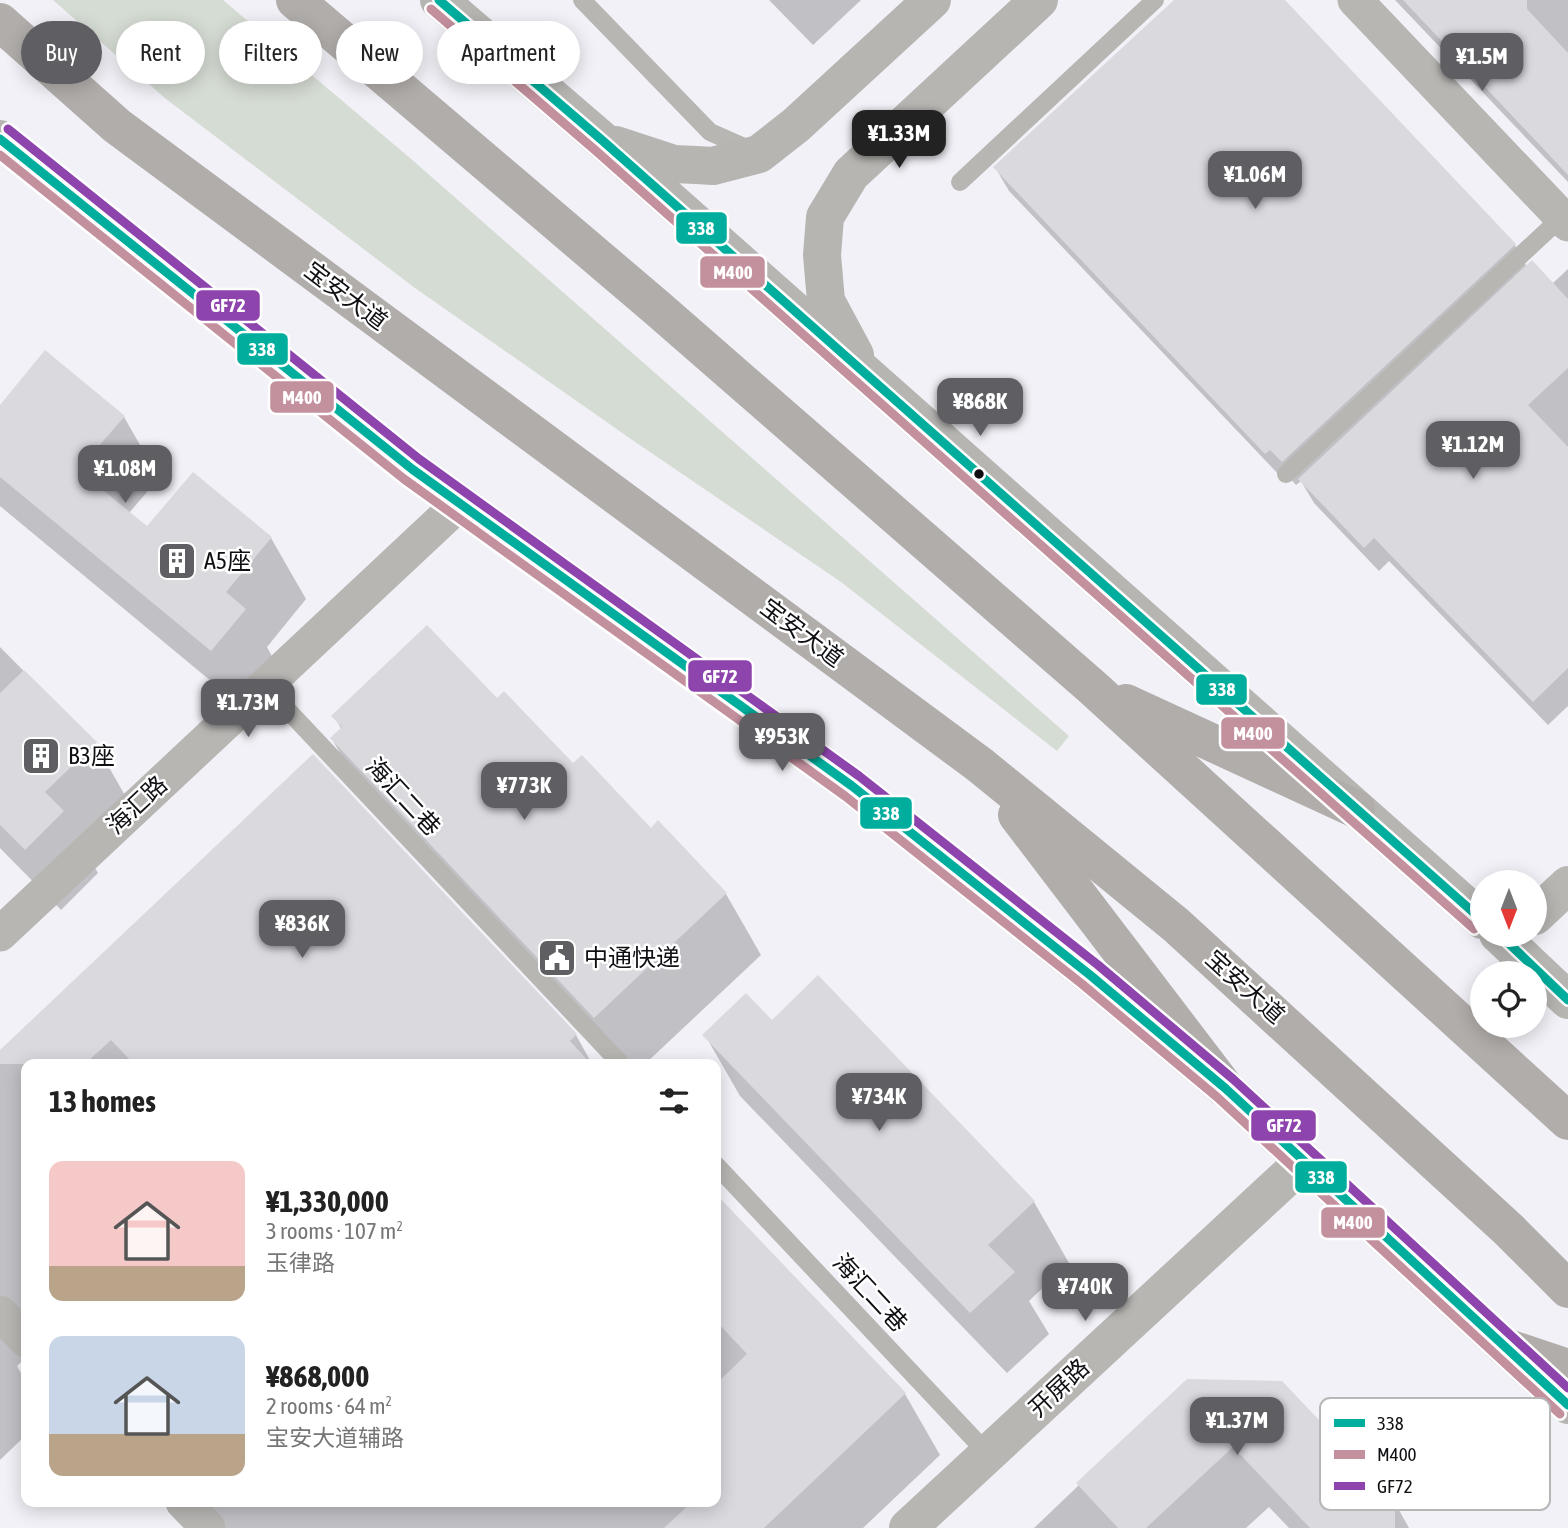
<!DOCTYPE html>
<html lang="en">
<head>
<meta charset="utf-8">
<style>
  :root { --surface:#fff; --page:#f6f6f6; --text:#222; --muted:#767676; --accent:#5f5e63 }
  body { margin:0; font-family:"Asap Condensed","Noto Sans SC",sans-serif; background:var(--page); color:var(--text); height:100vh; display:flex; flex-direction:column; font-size:26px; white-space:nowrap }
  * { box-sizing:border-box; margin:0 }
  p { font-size:23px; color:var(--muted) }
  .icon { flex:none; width:38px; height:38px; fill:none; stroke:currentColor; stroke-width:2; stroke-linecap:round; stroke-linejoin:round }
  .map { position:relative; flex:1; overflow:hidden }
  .side { position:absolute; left:21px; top:1059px; width:700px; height:448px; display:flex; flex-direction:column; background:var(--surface); border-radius:14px; box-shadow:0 4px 18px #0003 }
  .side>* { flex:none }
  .banner { position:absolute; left:21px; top:21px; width:700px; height:63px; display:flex; gap:14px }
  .needle { width:46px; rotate:180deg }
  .buttons { position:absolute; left:1470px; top:870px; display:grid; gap:14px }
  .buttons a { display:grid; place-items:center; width:77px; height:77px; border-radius:50%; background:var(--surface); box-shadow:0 4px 18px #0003; font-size:35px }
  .price { position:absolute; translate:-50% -60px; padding:0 16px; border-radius:14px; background:var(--accent); color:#fff; font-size:23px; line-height:46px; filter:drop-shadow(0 2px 4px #0008) }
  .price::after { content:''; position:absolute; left:50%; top:42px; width:21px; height:16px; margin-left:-10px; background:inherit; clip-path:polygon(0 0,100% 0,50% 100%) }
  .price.current { background:#222; color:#fff }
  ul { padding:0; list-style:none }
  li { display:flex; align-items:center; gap:21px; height:175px; padding:0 28px }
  li span { display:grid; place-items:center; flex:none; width:196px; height:140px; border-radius:14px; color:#555 }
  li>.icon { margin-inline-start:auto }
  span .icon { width:84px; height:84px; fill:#fffc; stroke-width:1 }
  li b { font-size:30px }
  h2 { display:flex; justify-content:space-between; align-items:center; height:84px; padding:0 28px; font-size:30px }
  .tag { padding:0 24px; border-radius:32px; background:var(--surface); box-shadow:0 4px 18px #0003; font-size:24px; line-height:63px }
  .tag.current { background:var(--accent); color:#fff }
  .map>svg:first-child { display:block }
  .green { fill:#d5dcd3 }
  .shadow { fill:#0003 }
  .building { fill:#dad9de }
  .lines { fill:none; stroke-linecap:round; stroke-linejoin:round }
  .service { stroke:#b8b6b3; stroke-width:18 }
  .minor { stroke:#b8b6b3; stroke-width:35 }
  .tertiary { stroke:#b8b6b3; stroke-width:38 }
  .secondary { stroke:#b7b5b2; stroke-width:38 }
  .primary { stroke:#b1adab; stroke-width:38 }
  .bus-1-casing { stroke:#fff; stroke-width:14 }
  .bus-2-casing { stroke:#fff; stroke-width:14 }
  .bus-3-casing { stroke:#fff; stroke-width:14 }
  .bus-1 { stroke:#01ad9c; stroke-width:9 }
  .bus-2 { stroke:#c3909e; stroke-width:9 }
  .bus-3 { stroke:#8e44ad; stroke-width:9 }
  .bus-dot { fill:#100f13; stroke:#fff; stroke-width:2.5 }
  .labels { text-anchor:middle; stroke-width:5; stroke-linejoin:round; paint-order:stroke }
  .street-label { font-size:24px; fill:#100f13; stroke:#fff }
  .poi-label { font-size:24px; fill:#100f13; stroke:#fff; text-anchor:start }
  .key { fill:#fff; stroke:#b7b7b8; stroke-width:2 }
  .key-label { font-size:19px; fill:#100f13 }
  .line-badge { stroke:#fff; stroke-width:2.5 }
  .badge-label { font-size:19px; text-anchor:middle; font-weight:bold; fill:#fff }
</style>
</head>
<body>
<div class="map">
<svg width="1568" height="1528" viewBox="0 0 1568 1528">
  <rect width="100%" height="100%" fill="#f2f1f7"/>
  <!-- green -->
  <path class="green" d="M53,0H223L410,158L1069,736L1057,751L841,582L628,437L415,288L166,99Z"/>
  <!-- shadow -->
  <g class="shadow">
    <path d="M769,0H861L813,45Z"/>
    <path d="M1175,0H1283L1515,245L1527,267L1552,284L1568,269V706L1548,725L1389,561L1379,571L1314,503L1301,481L1296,485L1284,472L1280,476L1009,191L995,167Z"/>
    <path d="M1395,0H1568V182Z"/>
    <path d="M0,408L124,417L159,478L129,513L147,529L271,538L306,599L267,647L280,671L247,711L0,506Z"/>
    <path d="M0,647L95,743L130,804L84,849L98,873L61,910L0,848Z"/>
    <path d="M496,700L726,894L761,955L645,1064H616L367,800L332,739L342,730L334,716Z"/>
    <path d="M313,756L576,1035L592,1064H26V1357L17,1366L26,1382V1435L0,1460V1052Z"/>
    <path d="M771,1022L1034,1202L1069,1263L1029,1301L1049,1334L1007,1373L740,1096L705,1035Z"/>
    <path d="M716,1196L905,1394L940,1455L863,1528H224L198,1502H716Z"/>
    <path d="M1188,1381L1394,1501L1409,1528H1289L1269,1507L1246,1528H1034Z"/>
  </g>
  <!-- building -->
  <g class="building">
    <path d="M1174,0H1285L1516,244L1282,462L1270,450L1265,454L993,167Z"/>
    <path d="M1403,0H1527V9L1568,53V175Z"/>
    <path d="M1532,260L1568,299V368L1528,405L1568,447V668L1533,702L1374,538L1364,548L1298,479Z"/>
    <path d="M45,350L125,416L78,470L147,526L193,472L272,537L226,592L246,609L211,651L0,477V405Z"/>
    <path d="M427,625L497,698L504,691L573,763L582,755L651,828L658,820L727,893L594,1018L330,738L342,727L331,716Z"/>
    <path d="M24,670L97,742L45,792L64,811L25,850L0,825V693Z"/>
    <path d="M313,754L577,1034L570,1041L591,1064H134L111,1040L85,1064H0V1050Z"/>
    <path d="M818,975L1035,1201L988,1245L1015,1272L970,1313L702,1035L746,993L772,1020Z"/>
    <path d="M716,1194L906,1393L764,1528H664L692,1502H716V1384L747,1354L716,1321Z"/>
    <path d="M1187,1379L1282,1381L1395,1500V1528H1310L1233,1447L1146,1528H1118L1076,1483Z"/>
  </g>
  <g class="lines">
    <!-- service -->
    <g class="service">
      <path d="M582,0L710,132L753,151"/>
      <path d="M960,182L1155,0"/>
      <path d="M1286,474L1565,214"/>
      <path d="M264,685L621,1064"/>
      <path d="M716,1165L988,1454"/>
    </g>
    <!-- minor -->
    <g class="minor">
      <path d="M1355,0L1568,224"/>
      <path d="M0,934L459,504"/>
      <path d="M0,1313L26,1340"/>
      <path d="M183,1502L208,1528"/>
    </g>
    <!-- tertiary -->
    <g class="tertiary">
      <path d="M1535,916L1568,885"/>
      <path d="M908,1528L1303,1162"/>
    </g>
    <!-- secondary -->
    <g class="secondary">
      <path d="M439,0L603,141L1482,920"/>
      <path d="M0,139L412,469L852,786L1090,975L1225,1088L1568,1405"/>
      <path d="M616,145L674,164L696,165L713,166L759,154L796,125L932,0"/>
      <path d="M855,355L826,301L822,255L825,217L851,174L1039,0"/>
      <path d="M1498,934L1568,1000"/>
    </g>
    <!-- primary -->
    <g class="primary">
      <path d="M295,0L656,307L1092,687L1568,1121"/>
      <path d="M0,22L117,126L980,765L1176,925L1509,1230L1568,1289"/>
      <path d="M1126,703L1356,809"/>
      <path d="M1017,815L1225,1088"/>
      <path d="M1505,1347L1568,1368"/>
    </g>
    <defs>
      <g id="bus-1">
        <path d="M439,0L603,141L1482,920"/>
        <path d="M0,139L412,469L852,786L1090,975L1225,1088L1568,1405"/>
        <path d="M1499,934L1568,1000"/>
      </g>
      <g id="bus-2">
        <path d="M431,9L595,150L1474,929"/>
        <path d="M0,155L404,479L845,796L1082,984L1217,1097L1560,1414"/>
      </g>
      <path id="bus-3" d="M8,129L419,459L859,776L1098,965L1233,1079L1568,1388"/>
    </defs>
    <!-- bus-1 casing -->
    <use href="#bus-1" class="bus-1-casing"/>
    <!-- bus-2 casing -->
    <use href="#bus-2" class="bus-2-casing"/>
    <!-- bus-3 casing -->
    <use href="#bus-3" class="bus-3-casing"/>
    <!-- bus-1 -->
    <use href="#bus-1" class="bus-1"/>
    <!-- bus-2 -->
    <use href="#bus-2" class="bus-2"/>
    <!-- bus-3 -->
    <use href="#bus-3" class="bus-3"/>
  </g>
  <!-- icons -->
  <defs>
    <symbol id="building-square" viewBox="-11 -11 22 22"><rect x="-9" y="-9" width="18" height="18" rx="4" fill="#5f5e63" stroke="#fff"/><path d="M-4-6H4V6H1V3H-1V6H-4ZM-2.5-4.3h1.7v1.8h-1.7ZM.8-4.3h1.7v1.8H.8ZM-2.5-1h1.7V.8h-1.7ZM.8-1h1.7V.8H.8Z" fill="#fff"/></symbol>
    <symbol id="civic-square" viewBox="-11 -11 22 22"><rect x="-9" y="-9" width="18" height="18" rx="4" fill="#5f5e63" stroke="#fff"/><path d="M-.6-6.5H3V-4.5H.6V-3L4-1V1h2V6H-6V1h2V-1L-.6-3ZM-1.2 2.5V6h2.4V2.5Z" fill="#fff"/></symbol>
  </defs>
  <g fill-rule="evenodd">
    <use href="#building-square" x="155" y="539" width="44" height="44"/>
    <use href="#building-square" x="19" y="734" width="44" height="44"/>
    <use href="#civic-square" x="535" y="936" width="44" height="44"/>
  </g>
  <!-- markers -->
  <circle class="bus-dot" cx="979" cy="474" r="6"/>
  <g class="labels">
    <!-- street labels -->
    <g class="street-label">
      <text transform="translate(346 296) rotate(37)" y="8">宝安大道</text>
      <text transform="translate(802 633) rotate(37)" y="8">宝安大道</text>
      <text transform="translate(403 797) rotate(47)" y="8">海汇二巷</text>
      <text transform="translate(137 805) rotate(-43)" y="8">海汇路</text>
      <text transform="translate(1245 987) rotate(42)" y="8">宝安大道</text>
      <text transform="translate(870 1293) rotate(47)" y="8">海汇二巷</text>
      <text transform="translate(1059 1388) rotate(-43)" y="8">开屏路</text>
    </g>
    <!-- poi labels -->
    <g class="poi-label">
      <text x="204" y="569">A5座</text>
      <text x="68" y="764">B3座</text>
      <text x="584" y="966">中通快递</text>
    </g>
  </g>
  <!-- legend -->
  <rect x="1320" y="1398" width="230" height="112" rx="10" class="key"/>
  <rect x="1334" y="1419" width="31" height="8" fill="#01ad9c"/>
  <rect x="1334" y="1450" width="31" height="9" fill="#c3909e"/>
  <rect x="1334" y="1482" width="31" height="8" fill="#8e44ad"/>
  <g class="key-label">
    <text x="1377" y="1430">338</text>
    <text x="1377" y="1461">M400</text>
    <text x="1377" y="1493">GF72</text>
  </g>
  <g class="line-badge">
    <rect x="675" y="211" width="53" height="34" rx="7" fill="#01ad9c"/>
    <rect x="699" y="255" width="67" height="34" rx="7" fill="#c3909e"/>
    <rect x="195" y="289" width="66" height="33" rx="7" fill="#8e44ad"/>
    <rect x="236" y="332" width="53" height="34" rx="7" fill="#01ad9c"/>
    <rect x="269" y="380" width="66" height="34" rx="7" fill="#c3909e"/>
    <rect x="687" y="659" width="66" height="34" rx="7" fill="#8e44ad"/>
    <rect x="1195" y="673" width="53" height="33" rx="7" fill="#01ad9c"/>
    <rect x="1220" y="716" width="66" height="34" rx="7" fill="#c3909e"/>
    <rect x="859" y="796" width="54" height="34" rx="7" fill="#01ad9c"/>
    <rect x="1250" y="1109" width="67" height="33" rx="7" fill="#8e44ad"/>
    <rect x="1294" y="1160" width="54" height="34" rx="7" fill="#01ad9c"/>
    <rect x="1320" y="1206" width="66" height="33" rx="7" fill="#c3909e"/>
  </g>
  <g class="badge-label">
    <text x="701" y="235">338</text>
    <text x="733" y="279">M400</text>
    <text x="228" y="312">GF72</text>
    <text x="262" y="356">338</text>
    <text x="302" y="404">M400</text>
    <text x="720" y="683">GF72</text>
    <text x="1222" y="696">338</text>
    <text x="1253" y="740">M400</text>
    <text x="886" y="820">338</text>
    <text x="1284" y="1132">GF72</text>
    <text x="1321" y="1184">338</text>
    <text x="1353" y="1229">M400</text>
  </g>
</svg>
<div class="buttons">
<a><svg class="needle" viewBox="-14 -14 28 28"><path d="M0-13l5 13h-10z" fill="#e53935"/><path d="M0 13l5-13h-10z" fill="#767676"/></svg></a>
<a><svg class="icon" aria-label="locate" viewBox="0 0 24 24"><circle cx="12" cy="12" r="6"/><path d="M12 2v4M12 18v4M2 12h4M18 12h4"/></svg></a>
</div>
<b class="price" style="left:1482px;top:93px">¥1.5M</b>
<b class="price current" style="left:899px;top:170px">¥1.33M</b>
<b class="price" style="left:1255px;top:211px">¥1.06M</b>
<b class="price" style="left:980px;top:438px">¥868K</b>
<b class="price" style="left:1473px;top:481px">¥1.12M</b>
<b class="price" style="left:125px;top:505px">¥1.08M</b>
<b class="price" style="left:248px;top:739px">¥1.73M</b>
<b class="price" style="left:782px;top:773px">¥953K</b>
<b class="price" style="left:524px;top:822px">¥773K</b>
<b class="price" style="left:302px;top:960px">¥836K</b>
<b class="price" style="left:879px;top:1133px">¥734K</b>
<b class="price" style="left:1085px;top:1323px">¥740K</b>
<b class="price" style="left:1237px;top:1457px">¥1.37M</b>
<div class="banner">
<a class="tag current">Buy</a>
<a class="tag">Rent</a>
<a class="tag">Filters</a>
<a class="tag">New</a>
<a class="tag">Apartment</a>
</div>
<section class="side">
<h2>13 homes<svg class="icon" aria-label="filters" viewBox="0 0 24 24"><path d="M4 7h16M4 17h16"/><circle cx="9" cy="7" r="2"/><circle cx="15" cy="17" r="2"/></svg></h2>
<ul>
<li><span style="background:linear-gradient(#f6c9c9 75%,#b9a48a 0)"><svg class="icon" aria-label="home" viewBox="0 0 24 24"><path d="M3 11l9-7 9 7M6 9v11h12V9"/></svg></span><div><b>¥1,330,000</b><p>3 rooms · 107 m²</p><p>玉律路</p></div></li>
<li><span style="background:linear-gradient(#c9d6e8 70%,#b9a48a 0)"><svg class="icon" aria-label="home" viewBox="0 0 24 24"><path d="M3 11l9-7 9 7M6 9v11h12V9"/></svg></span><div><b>¥868,000</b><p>2 rooms · 64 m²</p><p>宝安大道辅路</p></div></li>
</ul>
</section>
</div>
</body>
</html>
